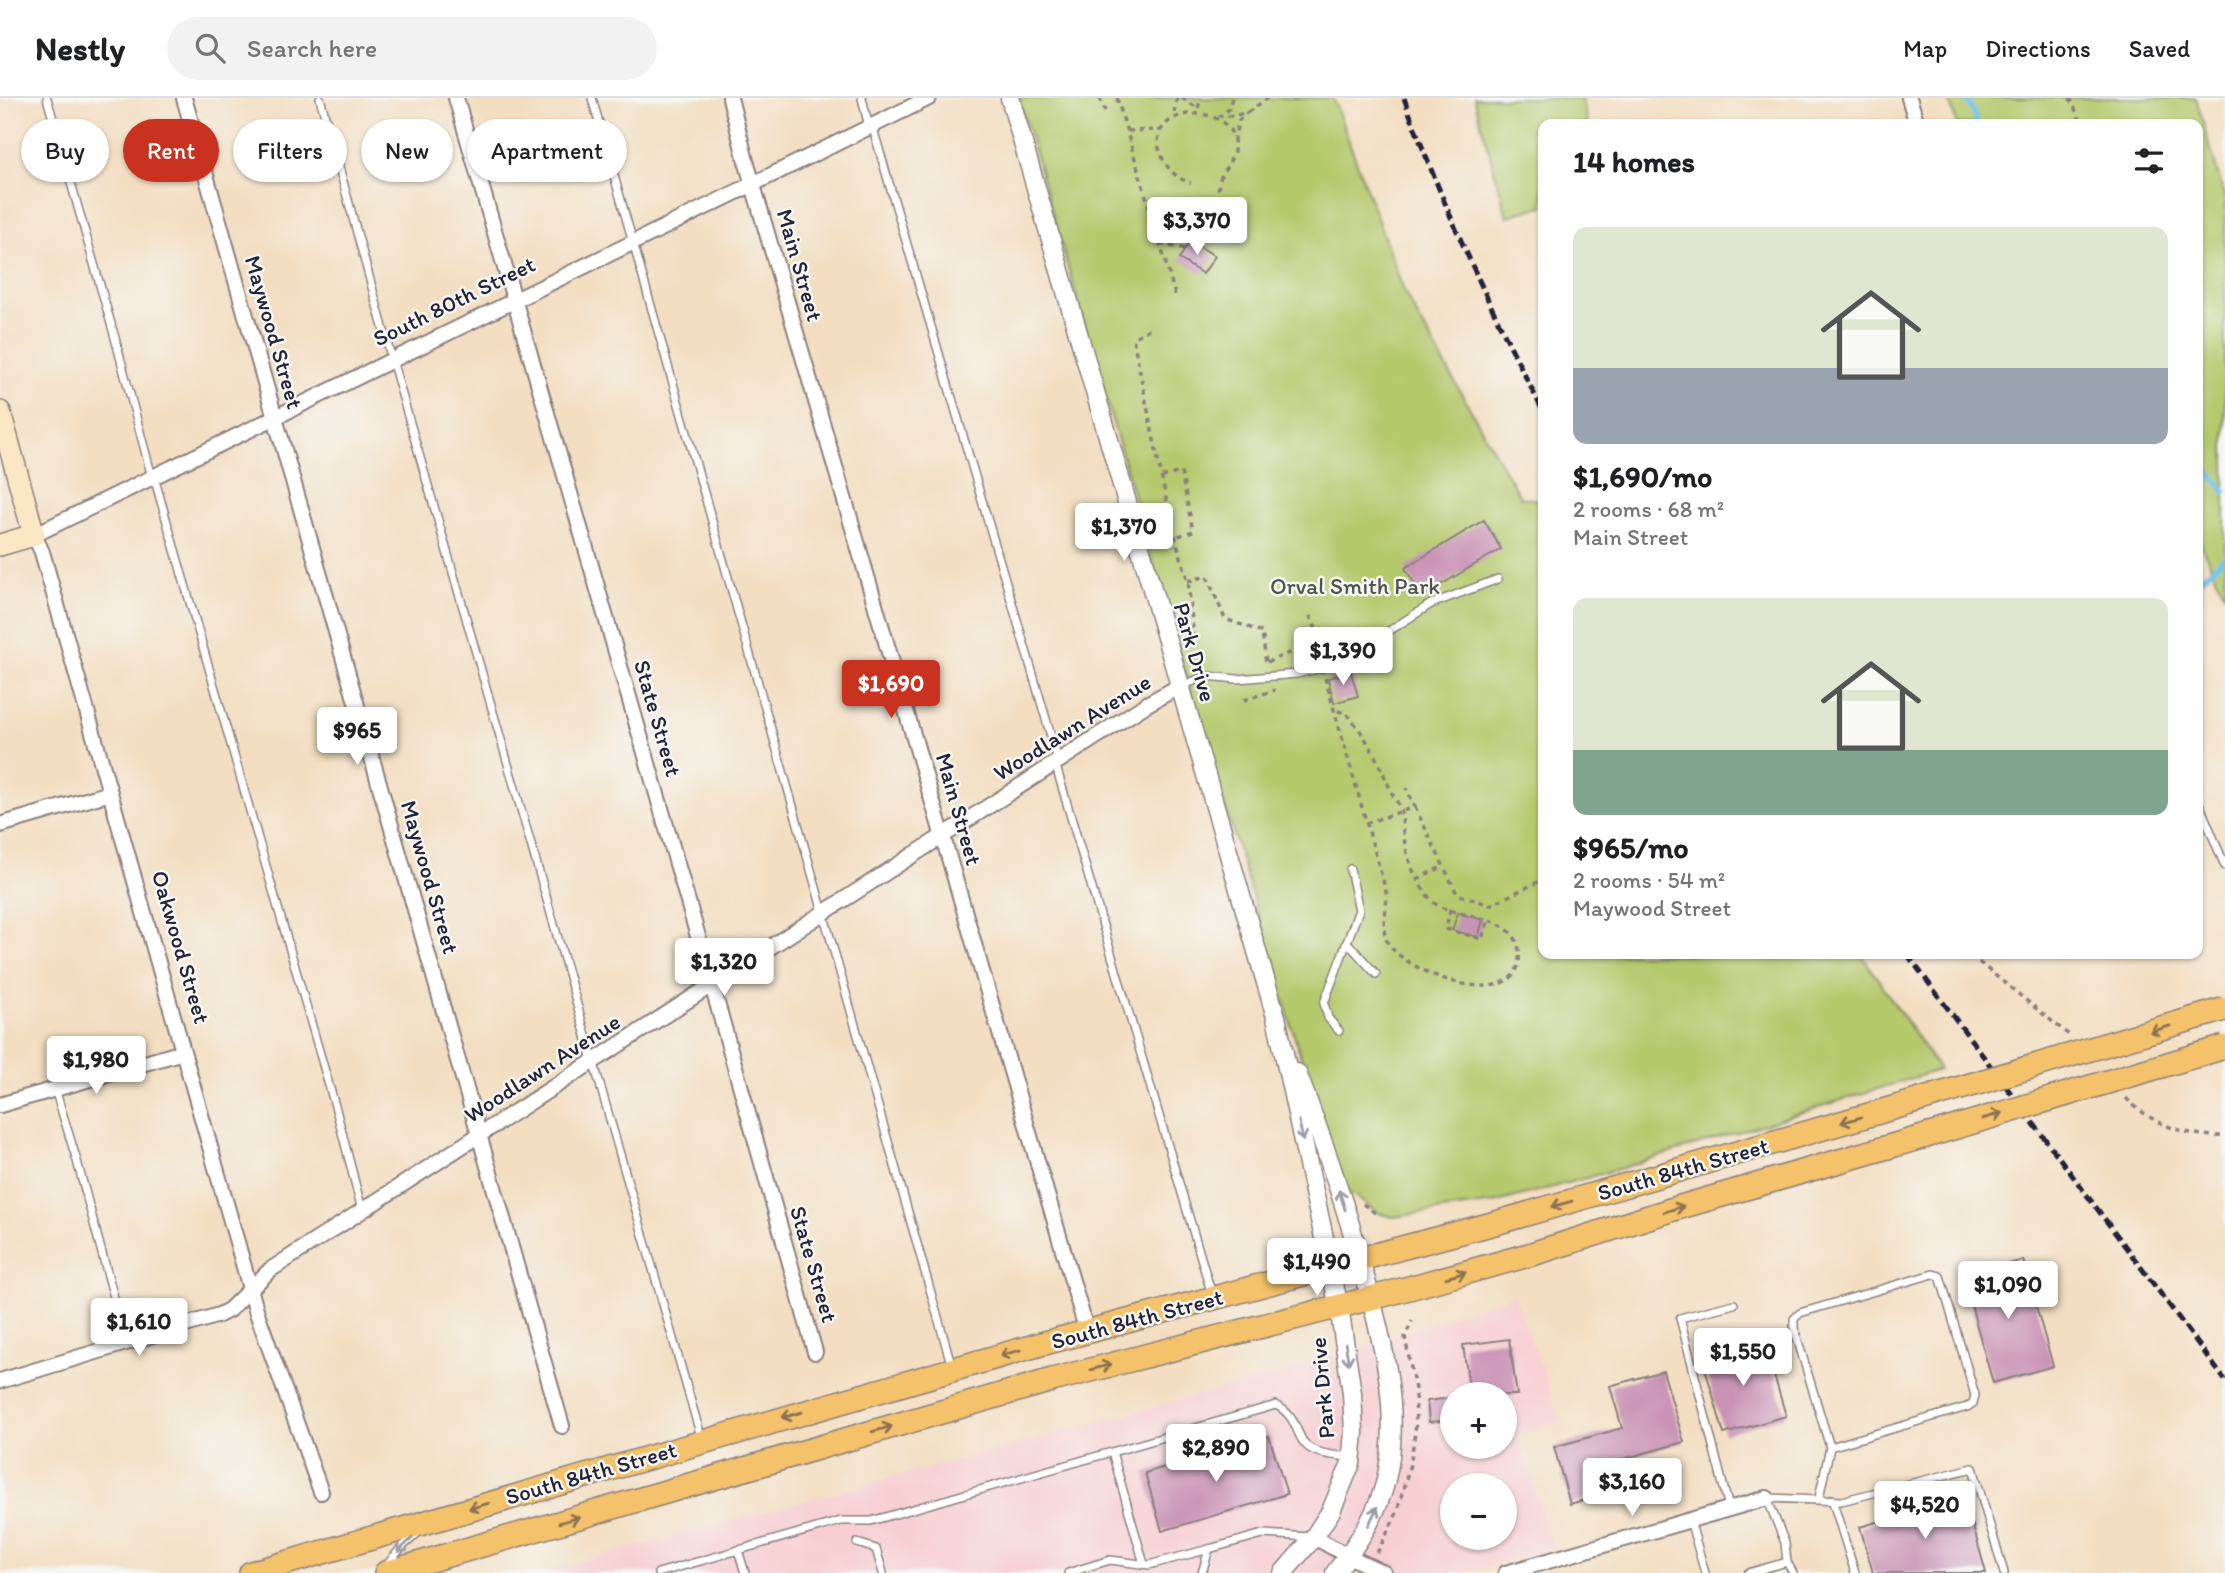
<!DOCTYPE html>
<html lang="en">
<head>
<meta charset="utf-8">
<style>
  :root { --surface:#fff; --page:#f2f2f2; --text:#202124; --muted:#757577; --line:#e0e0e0; --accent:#c8321e }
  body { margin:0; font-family:Itim,sans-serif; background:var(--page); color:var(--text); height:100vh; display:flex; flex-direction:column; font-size:26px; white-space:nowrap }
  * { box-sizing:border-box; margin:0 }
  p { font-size:23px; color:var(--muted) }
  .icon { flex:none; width:38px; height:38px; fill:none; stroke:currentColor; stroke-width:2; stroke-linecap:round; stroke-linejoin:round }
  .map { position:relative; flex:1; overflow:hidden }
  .sheet { position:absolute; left:1538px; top:21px; width:665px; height:840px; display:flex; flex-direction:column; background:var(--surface); border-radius:14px; box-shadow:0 2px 5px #0004 }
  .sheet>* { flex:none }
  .top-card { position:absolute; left:21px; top:21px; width:665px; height:63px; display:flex; gap:14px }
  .controls { position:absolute; left:1440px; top:1284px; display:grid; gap:14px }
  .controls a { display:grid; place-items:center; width:77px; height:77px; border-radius:50%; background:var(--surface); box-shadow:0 2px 5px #0004; font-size:35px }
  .price { position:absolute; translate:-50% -60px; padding:0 16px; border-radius:7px; background:#fff; color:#222; font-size:23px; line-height:46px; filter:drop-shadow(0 2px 4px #0008) }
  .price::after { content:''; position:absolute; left:50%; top:42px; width:21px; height:16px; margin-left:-10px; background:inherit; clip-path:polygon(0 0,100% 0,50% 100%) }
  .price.current { background:var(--accent); color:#fff }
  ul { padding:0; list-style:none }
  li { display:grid; align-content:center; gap:14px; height:371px; padding:0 35px }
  li span { display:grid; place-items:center; height:217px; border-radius:14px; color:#555 }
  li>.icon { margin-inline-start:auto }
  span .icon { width:126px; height:126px; fill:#fffc; stroke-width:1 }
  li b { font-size:30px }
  h2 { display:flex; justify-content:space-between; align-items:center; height:84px; padding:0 35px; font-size:30px }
  .chip { padding:0 24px; border-radius:32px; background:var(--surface); box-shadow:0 2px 5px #0004; font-size:24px; line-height:63px }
  .chip.current { background:var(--accent); color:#fff }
  header { display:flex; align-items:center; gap:42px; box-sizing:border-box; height:98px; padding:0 35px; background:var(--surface); border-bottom:2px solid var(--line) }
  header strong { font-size:33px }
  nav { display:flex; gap:38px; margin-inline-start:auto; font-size:24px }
  .search { width:490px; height:63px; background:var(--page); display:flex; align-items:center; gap:18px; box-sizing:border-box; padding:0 24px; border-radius:38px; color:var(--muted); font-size:26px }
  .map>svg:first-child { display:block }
  .built { fill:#f7cfd3; fill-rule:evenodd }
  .green { fill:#b5c96d; stroke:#6c7654; stroke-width:2 }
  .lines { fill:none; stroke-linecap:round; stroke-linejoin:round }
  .stream { stroke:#68c0e6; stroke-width:6 }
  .building { fill:#c993b6 }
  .service-casing { stroke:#8a807e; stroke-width:10 }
  .minor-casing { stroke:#8a807e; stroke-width:18 }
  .tertiary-casing { stroke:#8a807e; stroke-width:21 }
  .secondary-casing { stroke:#8a807e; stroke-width:24 }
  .primary-casing { stroke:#8a807e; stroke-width:26 }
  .path { stroke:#8a807e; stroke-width:3.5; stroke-dasharray:5 5; stroke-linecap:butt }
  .service { stroke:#fff; stroke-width:7 }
  .minor { stroke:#fff; stroke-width:14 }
  .tertiary { stroke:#fff; stroke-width:18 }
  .secondary { stroke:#fbe7c3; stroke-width:21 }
  .primary { stroke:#f4c26a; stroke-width:23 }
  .rail { stroke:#22223b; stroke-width:5; stroke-dasharray:10 5; stroke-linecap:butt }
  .primary-bridge-casing { stroke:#8a807e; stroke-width:26; stroke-linecap:butt }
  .primary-bridge { stroke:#f4c26a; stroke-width:23 }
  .oneway { stroke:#8b7252 }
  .oneway2 { stroke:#9c9ca7 }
  .labels { text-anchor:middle; stroke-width:5; stroke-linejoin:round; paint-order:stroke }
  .street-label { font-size:23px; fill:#22223b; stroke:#f6f6f2 }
  .park-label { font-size:23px; fill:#4e544a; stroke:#f6f6f2 }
</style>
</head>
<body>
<header>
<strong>Nestly</strong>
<div class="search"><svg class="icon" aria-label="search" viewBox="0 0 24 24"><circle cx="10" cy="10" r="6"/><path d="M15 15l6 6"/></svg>Search here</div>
<nav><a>Map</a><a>Directions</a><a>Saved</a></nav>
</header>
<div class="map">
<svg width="2225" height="1475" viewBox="0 0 2225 1475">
  <rect width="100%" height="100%" fill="#f6f6f2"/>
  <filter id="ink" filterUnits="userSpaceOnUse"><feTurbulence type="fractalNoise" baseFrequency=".0143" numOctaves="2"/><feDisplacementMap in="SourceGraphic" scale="14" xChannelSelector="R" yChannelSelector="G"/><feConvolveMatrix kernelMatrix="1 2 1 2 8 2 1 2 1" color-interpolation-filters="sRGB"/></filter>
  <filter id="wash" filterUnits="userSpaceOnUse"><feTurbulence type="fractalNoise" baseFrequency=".00686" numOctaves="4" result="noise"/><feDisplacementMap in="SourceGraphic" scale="28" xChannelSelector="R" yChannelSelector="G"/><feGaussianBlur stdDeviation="1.57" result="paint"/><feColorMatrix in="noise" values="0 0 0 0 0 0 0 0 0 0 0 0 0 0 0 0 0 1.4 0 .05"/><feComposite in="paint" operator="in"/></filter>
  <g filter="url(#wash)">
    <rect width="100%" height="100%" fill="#f3dec1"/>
    <!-- built -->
    <path class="built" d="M1514,1197L1561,1323L1517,1335L1553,1449L1469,1475H539L1308,1268ZM1452,1297H1505V1349H1452ZM1452,1388H1505V1440H1452Z"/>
    <!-- green -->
    <g class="green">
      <path d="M1019,0H1333L1405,196L1520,399L1543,403L1544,856H1861L1939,972L1622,1070L1494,1105L1393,1119L1378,1115L1345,1091L1323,1032L1196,613Z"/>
      <path d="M1474,0H1581L1588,26H1544L1543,108L1507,118Z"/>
      <path d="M1948,0H2196L2225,101V497L2198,441V26H1957Z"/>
    </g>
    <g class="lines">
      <!-- stream -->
      <g class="stream">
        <path d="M1962,0L1970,7L1977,26"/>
        <path d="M2198,371L2210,375L2225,393"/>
        <path d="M2198,483L2225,459"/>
      </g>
    </g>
    <g id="blocks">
      <!-- building -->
      <g class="building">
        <path d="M1190,143L1215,158L1203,176L1179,161Z"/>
        <path d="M1484,422L1501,451L1422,498L1405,470Z"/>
        <path d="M1351,574L1358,598L1334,605L1328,580Z"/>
        <path d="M1458,815L1483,822L1478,839L1452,832Z"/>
        <path d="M2023,1162L2053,1268L1993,1285L1963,1179Z"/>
        <path d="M1509,1241L1517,1297H1470L1463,1247Z"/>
        <path d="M1737,1246L1741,1261L1767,1253L1786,1318L1724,1336L1701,1256Z"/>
        <path d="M1663,1273L1684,1344L1605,1366L1612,1394L1570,1406L1554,1349L1622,1330L1610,1288Z"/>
        <path d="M1452,1300V1322L1429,1324L1427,1303Z"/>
        <path d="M1269,1338L1287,1396L1162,1433L1145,1375Z"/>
        <path d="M1930,1397L1933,1408L1965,1399L1986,1475H1873L1860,1429L1915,1413L1912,1402Z"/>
      </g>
    </g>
  </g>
  <g filter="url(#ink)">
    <use href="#blocks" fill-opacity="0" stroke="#8a807e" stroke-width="2"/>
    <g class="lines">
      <defs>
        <g id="service">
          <path d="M47,0L115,240L152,379"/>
          <path d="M320,0L392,262L702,1342"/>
          <path d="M592,0L952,1269"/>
          <path d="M862,0L869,29"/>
          <path d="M872,27L1058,662"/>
          <path d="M154,379L337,1015L362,1112"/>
          <path d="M1181,588L1207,578L1237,581L1297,576L1322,570L1350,558L1431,506L1498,481"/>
          <path d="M1055,665L1212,1197"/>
          <path d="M2198,703L2225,768"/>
          <path d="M1347,844L1376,876"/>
          <path d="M1339,933L1328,920L1324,905L1359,812L1350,771"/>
          <path d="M55,991L77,1063L126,1244"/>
          <path d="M1112,1354L1144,1466"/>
          <path d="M1819,1400L1830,1349L1794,1230V1221L1800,1215L1933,1176L1940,1178L1975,1297L1973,1305L1967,1309L1830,1349"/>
          <path d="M1832,1401L1855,1475"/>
          <path d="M1729,1410L1680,1220L1734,1206"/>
          <path d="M1690,1422L1705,1475"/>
          <path d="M857,1445L876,1451L883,1475"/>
          <path d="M738,1452L745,1475"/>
          <path d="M1787,1464L1793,1475"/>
          <path d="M386,1468L402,1449L419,1434"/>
          <path d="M658,1475L841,1423H871L1276,1307C1301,1320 1294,1343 1313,1352C1324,1357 1339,1358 1351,1359"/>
          <path d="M1068,1475L1110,1462L1149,1467L1209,1451"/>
          <path d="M1202,1475L1209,1451L1263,1436L1310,1439"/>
          <path d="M1748,1475L1787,1464L1785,1445L1767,1400L1841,1403L1973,1370L2004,1475"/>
        </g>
        <g id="minor">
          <path d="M184,0L562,1328"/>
          <path d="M456,0L712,887L815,1254"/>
          <path d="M730,0L746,63L1087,1234"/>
          <path d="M1909,0L1917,26"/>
          <path d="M0,727L110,695"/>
          <path d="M0,1007L183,954"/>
          <path d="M0,1283L219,1217L229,1212L270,1172L1147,606L1180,588"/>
          <path d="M321,1394L257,1215L42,454L34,437L929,0"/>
          <path d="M1314,1439L1348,1458L1384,1475"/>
          <path d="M1506,1475L1767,1400"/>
        </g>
        <g id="tertiary">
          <path d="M1010,0L1276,919L1339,1209L1352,1295L1354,1335L1351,1365L1331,1413L1314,1439L1283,1475"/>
          <path d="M1297,975C1322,1039 1345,1105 1363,1172C1382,1239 1402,1312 1386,1382C1377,1418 1357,1446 1335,1475"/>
        </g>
        <path id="secondary" d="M0,314L34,437L0,447"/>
        <g id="primary">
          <path d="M251,1475L1041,1246L1499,1124L1917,1003"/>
          <path d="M386,1475L1052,1282L1391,1195L1532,1156L1677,1110L1926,1038"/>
        </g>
      </defs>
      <!-- service casing -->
      <use href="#service" class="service-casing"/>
      <!-- minor casing -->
      <use href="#minor" class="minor-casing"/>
      <!-- tertiary casing -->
      <use href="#tertiary" class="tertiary-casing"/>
      <!-- secondary casing -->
      <use href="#secondary" class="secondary-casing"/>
      <!-- primary casing -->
      <use href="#primary" class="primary-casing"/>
      <!-- path -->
      <g class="path">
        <path d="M1100,0L1105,13"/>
        <path d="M1117,0L1176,200"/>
        <path d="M1182,0L1196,9"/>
        <path d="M1232,0L1228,12L1220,18H1233L1248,14L1239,22L1234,40"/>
        <path d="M2070,0L2082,26"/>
        <path d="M1198,10L1201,0"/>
        <path d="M1248,14L1268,0"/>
        <path d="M1174,15L1177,0"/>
        <path d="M1128,33L1160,32"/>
        <path d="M1152,117L1177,108L1186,126C1192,130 1199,131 1206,128C1229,119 1214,98 1220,81C1225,67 1237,60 1234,42C1225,0 1137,10 1163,61C1169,73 1178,81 1191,85"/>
        <path d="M1160,146L1185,151"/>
        <path d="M1149,231L1133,240L1171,425L1188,483L1194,543"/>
        <path d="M1162,379L1181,374L1193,433L1176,439"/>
        <path d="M1188,483L1207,478L1225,521L1262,534L1266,565"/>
        <path d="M1267,564L1321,542L1308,514"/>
        <path d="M1325,580L1386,793C1389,811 1379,829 1388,845C1405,874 1504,912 1518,868C1520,860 1520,850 1516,842C1502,816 1462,820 1439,808C1429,803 1422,789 1416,779C1409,765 1405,750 1403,733C1402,727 1403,719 1401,712C1399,706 1394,700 1391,693C1379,665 1367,638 1346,615L1334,612"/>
        <path d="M1244,602L1275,592"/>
        <path d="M1415,709L1457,796L1490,807L1544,781"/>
        <path d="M1366,725L1415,709L1406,690"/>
        <path d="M1417,781L1444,768"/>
        <path d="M1450,811L1446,831L1482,841L1488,823"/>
        <path d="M1973,856L1980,865L2069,937"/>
        <path d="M2126,1000C2152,1027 2188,1039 2225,1038"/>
        <path d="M1363,1106L1378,1117"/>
        <path d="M1377,1455L1397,1415L1411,1362L1416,1326L1415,1291L1405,1239L1412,1223"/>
      </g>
      <!-- service -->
      <use href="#service" class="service"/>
      <!-- minor -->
      <use href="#minor" class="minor"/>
      <!-- tertiary -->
      <use href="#tertiary" class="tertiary"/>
      <!-- secondary -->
      <use href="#secondary" class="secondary"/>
      <!-- primary -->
      <use href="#primary" class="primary"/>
      <!-- rail -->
      <g class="rail">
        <path d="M1404,0C1443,109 1491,212 1544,315"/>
        <path d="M1907,856L2225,1282"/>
      </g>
      <defs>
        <g id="primary-bridge">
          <path d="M1917,1003L2225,911"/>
          <path d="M1926,1038L2225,949"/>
        </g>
      </defs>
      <!-- primary-bridge casing -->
      <use href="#primary-bridge" class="primary-bridge-casing"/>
      <!-- primary-bridge -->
      <use href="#primary-bridge" class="primary-bridge"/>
    </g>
    <!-- one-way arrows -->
    <defs><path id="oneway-shaft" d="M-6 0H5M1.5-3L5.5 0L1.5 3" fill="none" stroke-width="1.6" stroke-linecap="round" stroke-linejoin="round" transform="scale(1.75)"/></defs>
    <g class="oneway">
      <use href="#oneway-shaft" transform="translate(2160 931) rotate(163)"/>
      <use href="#oneway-shaft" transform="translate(1992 1018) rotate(-17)"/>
      <use href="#oneway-shaft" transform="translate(1851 1022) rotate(164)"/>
      <use href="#oneway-shaft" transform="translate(1562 1106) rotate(164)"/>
      <use href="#oneway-shaft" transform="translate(1674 1111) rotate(-17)"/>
      <use href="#oneway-shaft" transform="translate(1456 1177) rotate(-16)"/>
      <use href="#oneway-shaft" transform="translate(1010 1255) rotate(164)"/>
      <use href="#oneway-shaft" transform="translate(1101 1269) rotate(-14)"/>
      <use href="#oneway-shaft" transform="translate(792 1317) rotate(164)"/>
      <use href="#oneway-shaft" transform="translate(882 1331) rotate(-16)"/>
      <use href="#oneway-shaft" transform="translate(479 1408) rotate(164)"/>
      <use href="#oneway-shaft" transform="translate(569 1422) rotate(-16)"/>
    </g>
    <g class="oneway2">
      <use href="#oneway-shaft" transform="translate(1301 1033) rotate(78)"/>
      <use href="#oneway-shaft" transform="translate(1342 1102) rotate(-108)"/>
      <use href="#oneway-shaft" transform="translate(1347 1256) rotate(80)"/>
      <use href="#oneway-shaft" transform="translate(1373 1418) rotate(-65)"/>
      <use href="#oneway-shaft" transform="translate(405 1447) rotate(137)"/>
    </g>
  </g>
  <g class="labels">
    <!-- street labels -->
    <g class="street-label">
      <text transform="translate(800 167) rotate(74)" y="8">Main Street</text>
      <text transform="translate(454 203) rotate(-26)" y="8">South 80th Street</text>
      <text transform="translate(274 234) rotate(74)" y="8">Maywood Street</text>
      <text transform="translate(1195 554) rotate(74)" y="8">Park Drive</text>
      <text transform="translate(658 620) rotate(74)" y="8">State Street</text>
      <text transform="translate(1072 629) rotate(-32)" y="8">Woodlawn Avenue</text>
      <text transform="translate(959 711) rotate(74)" y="8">Main Street</text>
      <text transform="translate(430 779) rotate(74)" y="8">Maywood Street</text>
      <text transform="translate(181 849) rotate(74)" y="8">Oakwood Street</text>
      <text transform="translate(542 970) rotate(-33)" y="8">Woodlawn Avenue</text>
      <text transform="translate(1683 1071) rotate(-16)" y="8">South 84th Street</text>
      <text transform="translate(814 1166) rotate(74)" y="8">State Street</text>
      <text transform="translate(1137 1221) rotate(-15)" y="8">South 84th Street</text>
      <text transform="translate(1322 1290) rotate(-95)" y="8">Park Drive</text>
      <text transform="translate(591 1375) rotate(-16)" y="8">South 84th Street</text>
    </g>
    <!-- park labels -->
    <g class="park-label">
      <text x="1355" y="496">Orval Smith Park</text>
    </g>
  </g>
</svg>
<div class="controls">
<a>+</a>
<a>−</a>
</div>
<b class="price" style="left:1197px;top:159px">$3,370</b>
<b class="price" style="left:1124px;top:465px">$1,370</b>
<b class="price" style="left:1343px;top:589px">$1,390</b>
<b class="price current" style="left:891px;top:622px">$1,690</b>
<b class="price" style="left:357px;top:669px">$965</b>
<b class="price" style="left:724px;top:900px">$1,320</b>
<b class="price" style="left:96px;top:998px">$1,980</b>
<b class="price" style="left:1317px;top:1200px">$1,490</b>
<b class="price" style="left:2008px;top:1223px">$1,090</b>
<b class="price" style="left:139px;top:1260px">$1,610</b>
<b class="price" style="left:1743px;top:1290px">$1,550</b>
<b class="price" style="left:1216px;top:1386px">$2,890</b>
<b class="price" style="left:1632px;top:1420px">$3,160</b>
<b class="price" style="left:1925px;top:1443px">$4,520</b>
<div class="top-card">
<a class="chip">Buy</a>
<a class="chip current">Rent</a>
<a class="chip">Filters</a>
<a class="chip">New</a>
<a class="chip">Apartment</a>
</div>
<section class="sheet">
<h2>14 homes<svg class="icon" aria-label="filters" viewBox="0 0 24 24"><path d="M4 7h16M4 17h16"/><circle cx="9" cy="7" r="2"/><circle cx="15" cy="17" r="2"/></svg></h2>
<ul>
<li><span style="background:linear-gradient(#dfe7d0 65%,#9aa5b1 0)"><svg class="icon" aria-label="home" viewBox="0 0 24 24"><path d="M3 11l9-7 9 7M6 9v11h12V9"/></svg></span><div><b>$1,690/mo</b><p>2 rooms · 68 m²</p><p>Main Street</p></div></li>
<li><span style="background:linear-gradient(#dfe7d0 70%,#7fa58c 0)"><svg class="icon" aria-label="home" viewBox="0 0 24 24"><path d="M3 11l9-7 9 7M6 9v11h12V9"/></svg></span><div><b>$965/mo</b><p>2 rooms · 54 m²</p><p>Maywood Street</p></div></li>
</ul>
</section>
</div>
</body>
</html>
